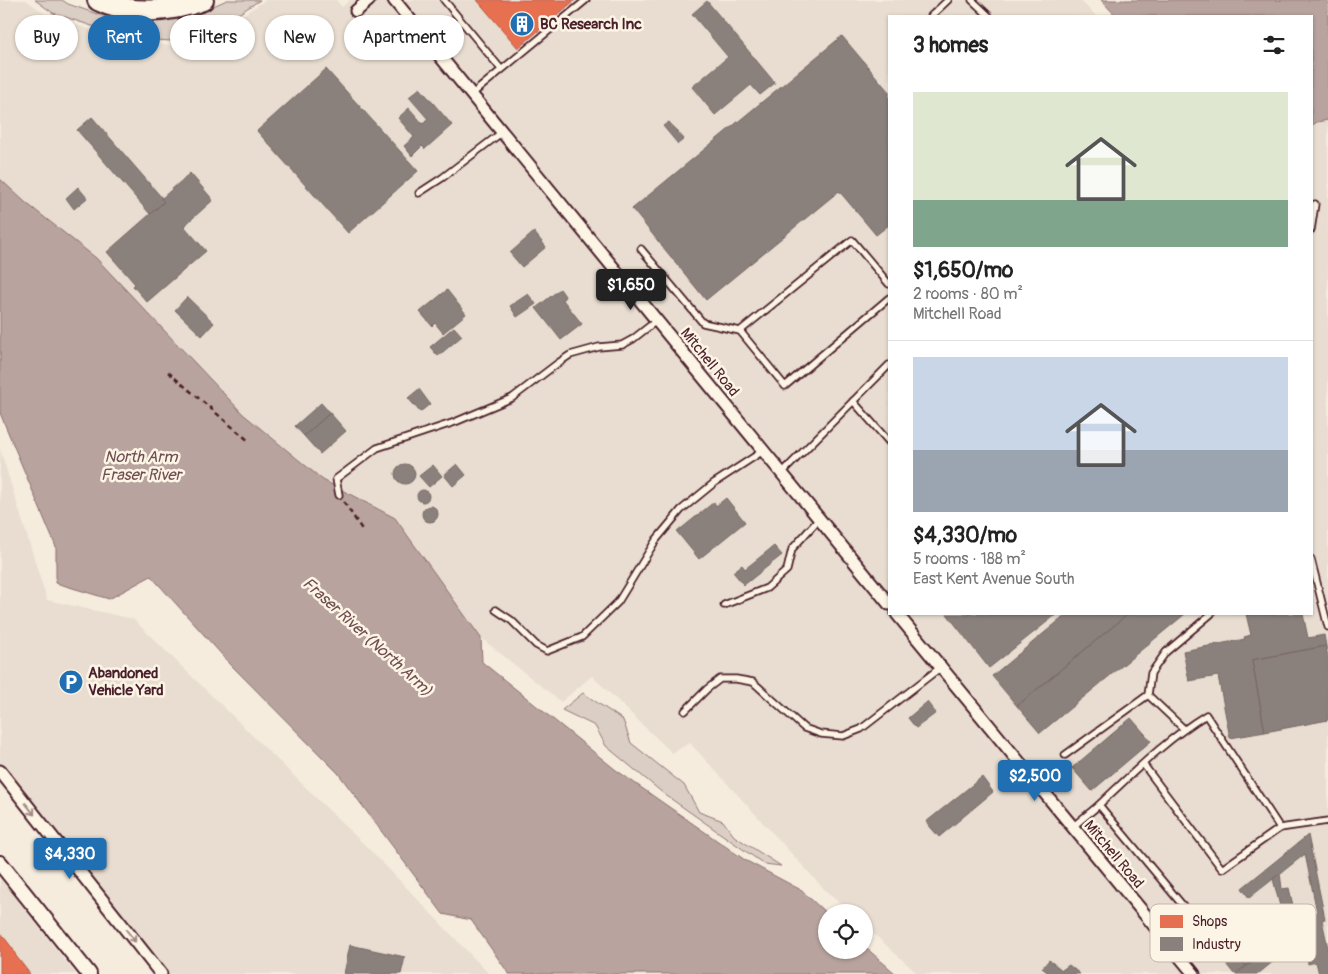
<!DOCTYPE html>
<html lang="en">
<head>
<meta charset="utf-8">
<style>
  :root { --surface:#fff; --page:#f2f2f2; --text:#222; --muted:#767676; --line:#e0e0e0; --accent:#1f6fb2 }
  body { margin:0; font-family:Pangolin,sans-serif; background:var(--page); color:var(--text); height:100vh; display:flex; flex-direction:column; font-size:19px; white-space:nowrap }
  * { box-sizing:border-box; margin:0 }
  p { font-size:16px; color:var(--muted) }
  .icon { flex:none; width:28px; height:28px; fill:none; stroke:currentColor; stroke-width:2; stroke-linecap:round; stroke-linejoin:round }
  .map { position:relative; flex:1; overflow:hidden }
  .side { position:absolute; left:888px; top:15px; width:425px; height:600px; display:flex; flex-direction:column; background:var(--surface); border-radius:0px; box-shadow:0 1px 4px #0004 }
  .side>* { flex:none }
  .banner { position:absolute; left:15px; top:15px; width:475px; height:45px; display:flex; gap:10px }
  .controls { position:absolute; left:818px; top:904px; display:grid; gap:10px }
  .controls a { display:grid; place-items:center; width:55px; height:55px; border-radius:50%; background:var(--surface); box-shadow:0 1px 4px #0004; font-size:25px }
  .price { position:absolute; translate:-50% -42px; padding:0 11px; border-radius:5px; background:var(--accent); color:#fff; font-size:16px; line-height:32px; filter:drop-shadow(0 1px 2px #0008) }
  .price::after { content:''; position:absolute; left:50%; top:30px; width:15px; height:11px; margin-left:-8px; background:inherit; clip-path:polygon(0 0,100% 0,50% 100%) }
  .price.current { background:#222; color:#fff }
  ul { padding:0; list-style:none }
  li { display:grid; align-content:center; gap:10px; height:265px; padding:0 25px }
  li+li { border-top:1px solid var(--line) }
  li span { display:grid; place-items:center; height:155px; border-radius:0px; color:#555 }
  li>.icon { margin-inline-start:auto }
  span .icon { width:90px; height:90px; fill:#fffc; stroke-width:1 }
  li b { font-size:21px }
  h2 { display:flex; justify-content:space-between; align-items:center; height:60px; padding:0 25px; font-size:21px }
  .chip { padding:0 18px; border-radius:22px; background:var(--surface); box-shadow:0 1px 4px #0004; font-size:18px; line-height:45px }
  .chip.current { background:var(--accent); color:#fff }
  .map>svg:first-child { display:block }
  .built { fill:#e8ddd0 }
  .green { fill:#dbcec4; stroke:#927678 }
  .water { fill:#b8a39e; stroke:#8c6e70 }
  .shops { fill:#e76f51; stroke:#b85746 }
  .industry { fill:#8a817c; stroke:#776464 }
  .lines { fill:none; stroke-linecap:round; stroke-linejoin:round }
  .service-casing { stroke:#4a1f2b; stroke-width:9 }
  .minor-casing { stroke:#4a1f2b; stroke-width:15 }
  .tertiary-casing { stroke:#4a1f2b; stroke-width:18 }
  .motorway-casing { stroke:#4a1f2b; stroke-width:24 }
  .path { stroke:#4a1f2b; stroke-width:2.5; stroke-dasharray:5 4; stroke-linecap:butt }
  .service { stroke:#fcf5e5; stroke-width:5.5 }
  .minor { stroke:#fcf5e5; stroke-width:11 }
  .tertiary { stroke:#fcf5e5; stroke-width:14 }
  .motorway { stroke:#fcf5e5; stroke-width:20 }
  .oneway { stroke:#a38a88 }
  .labels { text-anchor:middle; stroke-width:5; stroke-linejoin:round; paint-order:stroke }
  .poi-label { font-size:15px; font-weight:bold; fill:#4a1f2b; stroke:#fcf5e5; text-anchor:start }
  .street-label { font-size:15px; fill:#4a1f2b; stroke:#fcf5e5 }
  .water-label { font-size:16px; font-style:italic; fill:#704d53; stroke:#fcf5e5 }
  .key { fill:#fcf5e5; stroke:#c7b5ad; stroke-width:1 }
  .key-label { font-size:14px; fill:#4a1f2b }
</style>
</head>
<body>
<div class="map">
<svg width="1328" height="974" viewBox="0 0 1328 974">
  <rect width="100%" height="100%" fill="#f5ecde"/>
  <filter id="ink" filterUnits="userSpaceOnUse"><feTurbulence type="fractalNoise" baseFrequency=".02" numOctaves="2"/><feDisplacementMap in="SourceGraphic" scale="10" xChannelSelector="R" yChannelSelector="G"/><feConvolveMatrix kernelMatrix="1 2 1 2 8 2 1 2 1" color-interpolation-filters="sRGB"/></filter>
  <g filter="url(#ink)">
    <!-- built -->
    <g class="built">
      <path d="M0,0H26L48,16L132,43L193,47L266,0H336L342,7L350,0H1080L1096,16H889V614H1311V126L1317,122L1328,120V974H918L864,925V912H849L824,889L690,743L672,753L592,676L561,702L481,638L395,518L323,480L243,414L96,258L25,202L0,179Z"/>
      <path d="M0,449L47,600L133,619L377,857L489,974H158L0,771Z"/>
      <path d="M0,878L76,974H0Z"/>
    </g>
    <!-- green -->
    <g class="green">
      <path d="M35,0H62L68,4L106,17L150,22L188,17L227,0H260L195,42L131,39L53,13Z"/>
      <path d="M583,693L623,720L631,743L684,785L699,812L723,821L734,836L781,866L764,864L664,794L606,746L595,726L562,710Z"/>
    </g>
    <!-- water -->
    <g class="water">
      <path d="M1101,0H1328V120L1317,122L1311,126V16H1116Z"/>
      <path d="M0,179L25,202L96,258L243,414L323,480L395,518L481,638L482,662L616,770L745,860L801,890L826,913V950H864V946L896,974H509L471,920L443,914L338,773L232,666L151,576L109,599L56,583V547L0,413Z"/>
    </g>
    <!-- shops -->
    <g class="shops">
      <path d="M477,0H575L518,48Z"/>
      <path d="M0,932L13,949L16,956L30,974H0Z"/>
    </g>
    <!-- industry -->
    <g class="industry">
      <path d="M707,1L775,83L760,95L751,85L715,115L692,87L728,57L692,14Z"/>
      <path d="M842,36L889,92V225L876,235L839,191L706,300L632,209Z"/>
      <path d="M326,69L418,171L348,233L257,131Z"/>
      <path d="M420,88L452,125L425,149L422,146L412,156L404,146L414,137L398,118L409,108L423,124L428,119L409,97Z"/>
      <path d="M92,117L162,198L161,199L164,202L150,214L77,130Z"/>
      <path d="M669,122L684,139L678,144L663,126Z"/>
      <path d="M190,173L213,200L184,226L206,251L147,302L133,286L135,284L107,252L164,202L161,199Z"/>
      <path d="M78,187L87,198L74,209L66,198Z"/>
      <path d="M534,232L546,247L522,267L510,253Z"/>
      <path d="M560,289L565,296L563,300L582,324L561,340L536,308Z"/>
      <path d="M447,290L466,314L443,333L435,323L432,326L420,312Z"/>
      <path d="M528,294L536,304L517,317L510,306Z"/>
      <path d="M187,297L214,323L202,336L175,310Z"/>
      <path d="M454,327L462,336L438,356L430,347Z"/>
      <path d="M419,389L430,404L420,412L408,398Z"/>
      <path d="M321,403L330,413L304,436L295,426Z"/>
      <path d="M330,413L346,431L320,454L304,436Z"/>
      <path d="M457,464L466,475L453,486L444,475Z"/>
      <circle cx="405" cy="474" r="10"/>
      <path d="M433,465L442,476L429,487L419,476Z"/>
      <circle cx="423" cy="496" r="6"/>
      <path d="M726,498L745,522L699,559L677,532L714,502L716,506Z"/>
      <circle cx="430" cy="514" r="8"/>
      <path d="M774,546L782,555L744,585L733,572L742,565L745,569Z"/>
      <path d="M947,614H1057L989,668Z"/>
      <path d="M1067,614H1128L1017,706L992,676Z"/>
      <path d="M1128,614H1185L1040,733L1017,706Z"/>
      <path d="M1246,614H1303L1308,638L1324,635L1326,646L1252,660L1265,732L1230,738L1218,676L1189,681L1183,651L1245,639L1244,637L1251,635Z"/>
      <path d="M1326,646L1328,657V720L1265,732L1252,660Z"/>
      <path d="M927,702L936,713L916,728L908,718Z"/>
      <path d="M1131,718L1151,741L1092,791L1072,768Z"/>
      <path d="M982,777L993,792L939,837L926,822Z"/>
      <path d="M1308,835L1325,919L1322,920L1328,948V974H1319L1316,962L1308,964L1305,943L1285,947L1284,940L1257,959L1233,928L1222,936L1246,966L1234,974L1203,935L1235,910L1242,920L1267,929L1272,938L1285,929L1282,914L1294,910L1297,925L1317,912L1305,854L1249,898L1242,888Z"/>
      <path d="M1280,873L1282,889L1289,888L1294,910L1282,914L1273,879Z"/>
      <path d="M1233,928L1257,959L1246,966L1222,936Z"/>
      <path d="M350,945L405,957L401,974H344Z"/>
      <path d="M1273,947L1275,960L1258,974H1236Z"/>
      <path d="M1049,960L1062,970L1069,965L1080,974H1050L1042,968Z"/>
    </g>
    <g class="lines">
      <defs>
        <g id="service">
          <path d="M444,0L501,69"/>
          <path d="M972,0L989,16"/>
          <path d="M931,16L948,0"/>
          <path d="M471,95L586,0"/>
          <path d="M419,193L442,178L501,133"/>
          <path d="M1311,230L1315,204"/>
          <path d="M641,249L703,323L740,331L785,386L889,298"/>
          <path d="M740,331L852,240L889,284"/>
          <path d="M853,401L889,442"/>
          <path d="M782,473L889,365"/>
          <path d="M339,495L336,479L377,448L455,422L512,398L558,363L570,355L599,347L622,345L633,339L656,321"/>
          <path d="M1311,559L1328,627"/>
          <path d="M724,605L767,588L787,570L792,549L819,519"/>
          <path d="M496,610L511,620L536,645L547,651L582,637L618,602L656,540L681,510L714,483L763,451"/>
          <path d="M1148,695L1184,729"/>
          <path d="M685,711L707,689L720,679H736L753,682L804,728L821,734L843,736L861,729L941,667"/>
          <path d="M1065,755L1148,695L1151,673L1166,652L1211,614"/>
          <path d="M1099,805L1184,907"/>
          <path d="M1073,827C1082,818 1093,811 1102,802C1135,771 1168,738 1206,715L1280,828L1222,869L1143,764"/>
          <path d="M1280,828L1328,821"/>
        </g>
        <g id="minor">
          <path d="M394,0L889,604"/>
          <path d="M356,11L369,0"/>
          <path d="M897,614L1194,974"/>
          <path d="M0,771L161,974"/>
        </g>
        <path id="tertiary" d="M0,863L89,974"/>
        <path id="motorway" d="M98,0C129,16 172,12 203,0"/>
      </defs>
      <!-- service casing -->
      <use href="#service" class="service-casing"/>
      <!-- minor casing -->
      <use href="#minor" class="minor-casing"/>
      <!-- tertiary casing -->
      <use href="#tertiary" class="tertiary-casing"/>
      <!-- motorway casing -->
      <use href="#motorway" class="motorway-casing"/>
      <!-- path -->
      <g class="path">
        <path d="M168,372L250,442"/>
        <path d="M344,502L363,531"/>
      </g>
      <!-- service -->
      <use href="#service" class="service"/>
      <!-- minor -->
      <use href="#minor" class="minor"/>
      <!-- tertiary -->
      <use href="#tertiary" class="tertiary"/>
      <!-- motorway -->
      <use href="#motorway" class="motorway"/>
    </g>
    <!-- one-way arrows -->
    <defs><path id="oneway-shaft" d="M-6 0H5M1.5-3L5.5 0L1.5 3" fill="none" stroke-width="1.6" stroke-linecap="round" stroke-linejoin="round" transform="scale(1.25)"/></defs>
    <g class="oneway">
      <use href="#oneway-shaft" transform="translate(30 809) rotate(52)"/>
      <use href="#oneway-shaft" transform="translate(131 936) rotate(52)"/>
    </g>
  </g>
  <!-- icons -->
  <defs>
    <symbol id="building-disc" viewBox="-11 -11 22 22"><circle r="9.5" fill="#1f6fb2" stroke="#fcf5e5"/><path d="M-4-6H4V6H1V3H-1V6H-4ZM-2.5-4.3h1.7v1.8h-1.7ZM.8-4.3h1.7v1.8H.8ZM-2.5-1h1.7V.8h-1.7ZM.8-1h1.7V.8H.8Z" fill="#fff"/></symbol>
    <symbol id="parking-disc" viewBox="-11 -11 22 22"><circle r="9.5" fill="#1f6fb2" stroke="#fcf5e5"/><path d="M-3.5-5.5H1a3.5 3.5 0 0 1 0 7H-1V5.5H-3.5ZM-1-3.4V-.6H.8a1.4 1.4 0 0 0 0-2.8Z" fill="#fff"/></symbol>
  </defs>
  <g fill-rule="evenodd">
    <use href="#building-disc" x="508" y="10" width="28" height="28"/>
    <use href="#parking-disc" x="57" y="668" width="28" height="28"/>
  </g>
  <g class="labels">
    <!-- poi labels -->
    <g class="poi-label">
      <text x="540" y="29">BC Research Inc</text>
      <text x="88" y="678">Abandoned<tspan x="88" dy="17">Vehicle Yard</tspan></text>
    </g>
    <!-- street labels -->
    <g class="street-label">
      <text transform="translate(710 362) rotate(51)" y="5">Mitchell Road</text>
      <text transform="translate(1114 854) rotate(50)" y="5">Mitchell Road</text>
    </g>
    <!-- water labels -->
    <g class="water-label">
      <text x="141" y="462">North Arm<tspan x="141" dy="18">Fraser River</tspan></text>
      <text transform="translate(368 636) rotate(42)" y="6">Fraser River (North Arm)</text>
    </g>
  </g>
  <!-- legend -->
  <rect x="1150" y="904" width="166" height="58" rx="8" class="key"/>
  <rect x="1160" y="915" width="23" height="13" fill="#e76f51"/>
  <rect x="1160" y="937" width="23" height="14" fill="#8a817c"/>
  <g class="key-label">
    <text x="1192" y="926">Shops</text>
    <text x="1192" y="949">Industry</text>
  </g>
</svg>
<div class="controls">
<a><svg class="icon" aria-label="locate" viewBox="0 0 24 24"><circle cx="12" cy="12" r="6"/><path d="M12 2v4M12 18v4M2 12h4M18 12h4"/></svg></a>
</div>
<b class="price current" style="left:631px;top:311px">$1,650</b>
<b class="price" style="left:1035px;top:802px">$2,500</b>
<b class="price" style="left:70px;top:880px">$4,330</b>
<div class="banner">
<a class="chip">Buy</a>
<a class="chip current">Rent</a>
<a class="chip">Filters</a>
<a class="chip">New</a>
<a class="chip">Apartment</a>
</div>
<section class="side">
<h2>3 homes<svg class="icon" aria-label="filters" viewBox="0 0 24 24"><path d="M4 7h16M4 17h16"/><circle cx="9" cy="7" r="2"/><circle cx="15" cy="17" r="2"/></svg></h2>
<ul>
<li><span style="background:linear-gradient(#dfe7d0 70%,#7fa58c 0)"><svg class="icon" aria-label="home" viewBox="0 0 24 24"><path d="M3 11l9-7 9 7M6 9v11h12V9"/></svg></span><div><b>$1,650/mo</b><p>2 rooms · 80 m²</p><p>Mitchell Road</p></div></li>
<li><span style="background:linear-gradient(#c9d6e8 60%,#9aa5b1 0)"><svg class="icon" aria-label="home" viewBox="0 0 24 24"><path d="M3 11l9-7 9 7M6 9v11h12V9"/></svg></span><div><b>$4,330/mo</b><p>5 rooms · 188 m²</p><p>East Kent Avenue South</p></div></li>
</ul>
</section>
</div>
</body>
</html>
